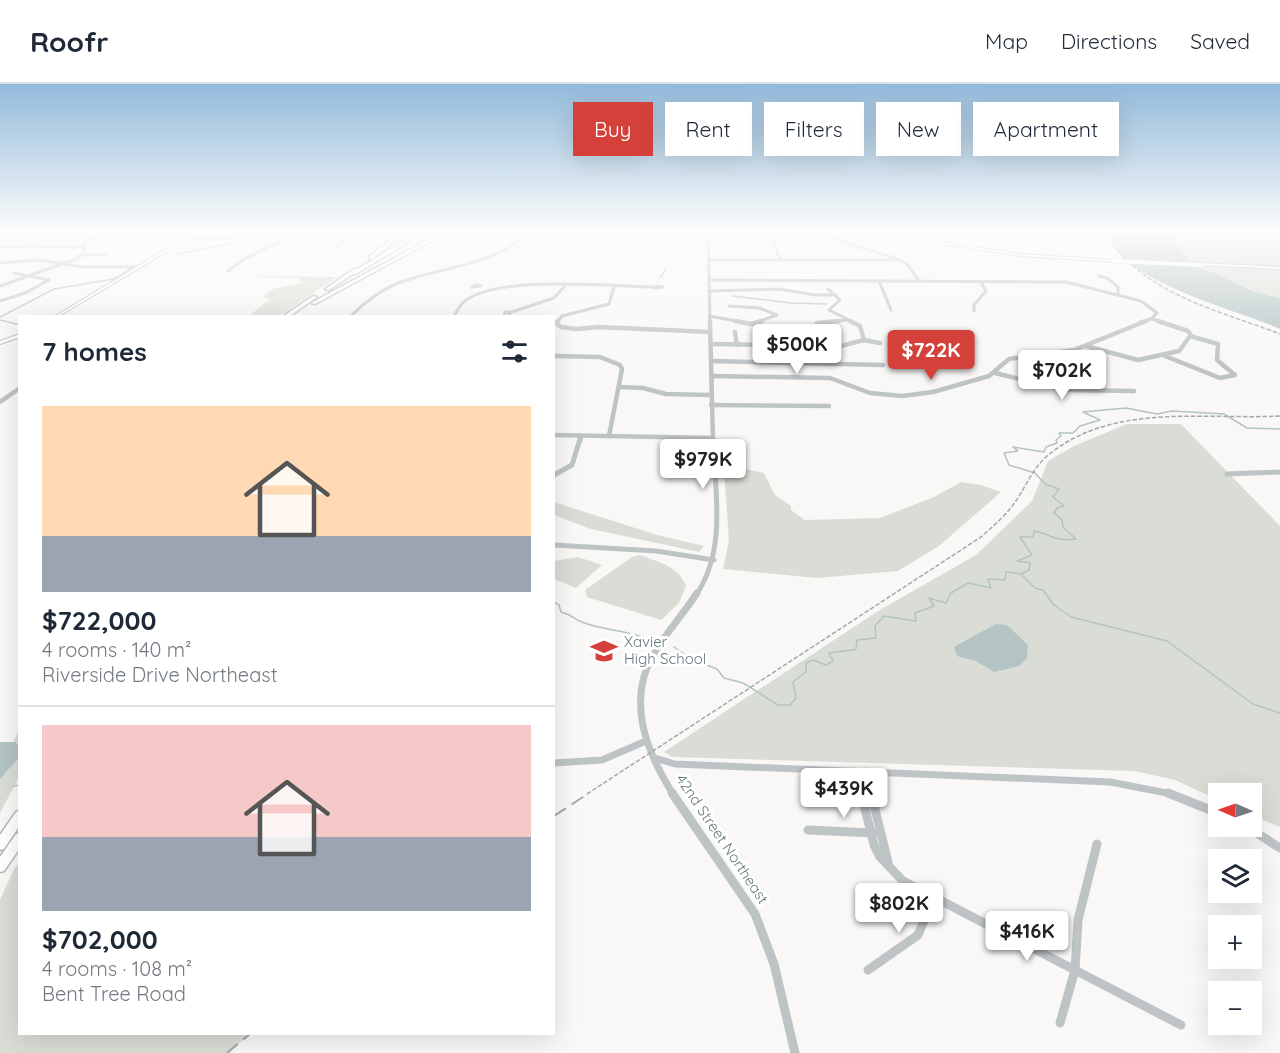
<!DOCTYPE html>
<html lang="en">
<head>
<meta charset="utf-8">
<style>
  :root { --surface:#fff; --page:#f6f6f7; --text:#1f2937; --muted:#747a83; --line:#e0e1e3; --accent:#d4413b }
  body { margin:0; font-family:Quicksand,sans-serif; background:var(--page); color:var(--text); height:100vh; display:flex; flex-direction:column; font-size:22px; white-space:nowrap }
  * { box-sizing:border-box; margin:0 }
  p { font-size:20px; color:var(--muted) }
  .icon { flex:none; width:33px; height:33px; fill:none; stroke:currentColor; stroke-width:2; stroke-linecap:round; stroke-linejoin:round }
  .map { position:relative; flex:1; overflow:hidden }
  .drawer { position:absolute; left:18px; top:231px; width:537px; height:720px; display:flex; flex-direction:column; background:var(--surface); border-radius:0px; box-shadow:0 6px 24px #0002 }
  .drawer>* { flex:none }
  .top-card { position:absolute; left:573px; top:18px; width:570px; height:54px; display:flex; gap:12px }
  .needle { width:39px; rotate:272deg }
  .buttons { position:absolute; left:1208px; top:699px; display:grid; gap:12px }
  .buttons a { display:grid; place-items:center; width:54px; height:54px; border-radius:0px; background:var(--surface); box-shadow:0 6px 24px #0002; font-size:30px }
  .price { position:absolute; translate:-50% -51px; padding:0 14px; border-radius:6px; background:#fff; color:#222; font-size:20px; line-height:39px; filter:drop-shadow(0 2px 3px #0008) }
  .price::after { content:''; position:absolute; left:50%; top:36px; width:18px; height:14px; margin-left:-9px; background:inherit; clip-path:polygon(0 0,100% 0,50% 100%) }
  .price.on { background:var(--accent); color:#fff }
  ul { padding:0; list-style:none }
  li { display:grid; align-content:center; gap:12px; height:318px; padding:0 24px }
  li+li { border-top:2px solid var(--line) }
  li span { display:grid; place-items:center; height:186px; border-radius:0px; color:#555 }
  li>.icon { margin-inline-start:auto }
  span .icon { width:108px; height:108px; fill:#fffc; stroke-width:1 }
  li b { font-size:26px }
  h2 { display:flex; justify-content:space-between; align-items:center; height:72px; padding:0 24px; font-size:26px }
  .tag { padding:0 21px; border-radius:0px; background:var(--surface); box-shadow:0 6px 24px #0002; font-size:21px; line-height:54px }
  .tag.on { background:var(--accent); color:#fff }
  header { display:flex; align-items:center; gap:36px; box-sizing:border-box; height:84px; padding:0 30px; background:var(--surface); border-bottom:2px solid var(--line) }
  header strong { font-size:28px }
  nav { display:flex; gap:33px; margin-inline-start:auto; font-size:21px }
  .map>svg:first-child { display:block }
  .green { fill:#daddd6 }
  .water { fill:#b4c3c4 }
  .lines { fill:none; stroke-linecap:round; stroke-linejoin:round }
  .stream { stroke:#b4c3c4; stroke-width:1.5 }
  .major-casing { stroke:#b0b7b9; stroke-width:2 }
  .highway-casing { stroke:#b2b8ba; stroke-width:3 }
  .minor-far4 { stroke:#bec4c6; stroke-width:3 }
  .minor-far3 { stroke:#bec4c6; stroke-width:4.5 }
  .minor-far2 { stroke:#bec4c6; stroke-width:5 }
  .minor-far1 { stroke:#bec4c6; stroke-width:7 }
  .minor { stroke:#bec4c6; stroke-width:9 }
  .major { fill:#fff; fill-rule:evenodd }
  .highway { fill:#fff; fill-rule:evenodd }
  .rail-far1 { stroke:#9fa8ab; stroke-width:1.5; stroke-dasharray:4.5 2; stroke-linecap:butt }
  .rail { stroke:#9fa8ab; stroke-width:2; stroke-dasharray:14 7; stroke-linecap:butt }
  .major-bridge-casing { stroke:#b0b7b9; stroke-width:5; stroke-linecap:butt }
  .major-bridge { stroke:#fff; stroke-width:4 }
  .labels { text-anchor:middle; stroke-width:6; stroke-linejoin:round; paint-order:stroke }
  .poi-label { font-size:15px; fill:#667a7f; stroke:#fff; text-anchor:start }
  .street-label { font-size:15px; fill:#667a7f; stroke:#fff }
</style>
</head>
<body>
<header>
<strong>Roofr</strong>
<nav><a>Map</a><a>Directions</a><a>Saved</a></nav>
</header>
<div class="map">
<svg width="1280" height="969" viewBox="0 0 1280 969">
  <rect width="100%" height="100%" fill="#f9f8f7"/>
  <!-- green -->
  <g class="green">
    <path d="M1171,146H1280V214L1254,208L1215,189L1194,182L1175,158Z"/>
    <path d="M256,193L261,192L337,193L279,232H249L270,215L262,213L273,205L302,199L298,194Z"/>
    <path d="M1127,340H1181L1280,442V743L1251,731V710H1218V716L1175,696L1134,687L672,673L664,668L878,527L976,471L1032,417L1048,377L1076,361Z"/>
    <path d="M736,383L764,389L775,411L791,422V426L805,436L880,434L934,413L961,398L981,401L1001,408L939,462L898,487L817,494L723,485L729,456L724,387Z"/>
    <path d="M554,418L657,451L704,462L699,468L591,445L554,431Z"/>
    <path d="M640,471C658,478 679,482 686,502L679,519L661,536L587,513L585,506L632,473Z"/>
    <path d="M578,473L602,481L576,504L554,495V477Z"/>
    <path d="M19,646V693L0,729V684Z"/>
    <path d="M19,779L20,950H250L227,969H0V816L14,785Z"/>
  </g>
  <!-- water -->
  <g class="water">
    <path d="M1111,146H1171L1175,158L1194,182L1215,189L1254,208L1280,214V245C1249,230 1115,195 1111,154C1111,151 1112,149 1111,146Z"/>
    <path d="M996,540L1007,541L1028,561L1027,574L1019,582L994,588L976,577L957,572L954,563Z"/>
    <path d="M0,658H15L19,661L20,672L0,695Z"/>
  </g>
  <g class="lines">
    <!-- stream -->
    <g class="stream">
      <path d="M178,170L277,150"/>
      <path d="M660,194L666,185"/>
      <path d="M733,212L791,219L826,220"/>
      <path d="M0,233L54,205L114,195L131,185"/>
      <path d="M0,236L20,241"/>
      <path d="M1022,491L1035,504L1043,506L1053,520L1071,533L1167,557L1253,620L1280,629"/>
      <path d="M554,518L559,521L561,528C573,531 573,535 582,538C603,547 626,545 647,555"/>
      <path d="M674,563L693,576L717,585L724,594L743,599L778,621H790L796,614L793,598L806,588V579L813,576L826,581L833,577L829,569L852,566L856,565L857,556L876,554L875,542L884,532L916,537L915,529L934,522L929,514L946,519L951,509L968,499L991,504L988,495L1005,496L1006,488L1021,490L1029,486L1030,479L1017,477L1032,471L1020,453H1033L1034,447C1053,450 1051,458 1076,455L1063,443L1062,436L1054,429L1057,424L1064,422L1053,413L1059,405L1045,400L1035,389L1009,381L1004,369L1018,367L1013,363L1044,368L1046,363L1057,359L1056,356L1061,352L1059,349H1073L1080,342L1100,336L1083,328L1126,324L1157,330L1172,327L1224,330L1247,344L1280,345"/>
      <path d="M14,702L20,701"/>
    </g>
    <defs>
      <g id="major">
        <path d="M198,146H203L59,232H55L183,155L0,153V151L187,153Z"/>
        <path d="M492,147L861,149L907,153L1021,170L1113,176L1115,177L1113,178L1021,172L907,155L861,151L491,149Z"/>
        <path d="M1198,179L1280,183V185L1199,181H1198Z"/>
        <path d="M20,250V253L0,260V257Z"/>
      </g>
      <g id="highway">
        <path d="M402,146H407L373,175H369V173Z"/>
        <path d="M423,146H428L356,190H353L329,206L325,205L354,185H357Z"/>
        <path d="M451,146L500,147L502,148L500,149L453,148L441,152L315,220L311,219L439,150Z"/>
        <path d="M504,146H513L514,147L512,148Z"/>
        <path d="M313,212L317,213L290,232H285V231Z"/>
        <path d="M20,726V741L4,765L0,766V751L16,728Z"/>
        <path d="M20,749V764L4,787L0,788V773L16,750Z"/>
      </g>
    </defs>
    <!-- major casing -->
    <use href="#major" class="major-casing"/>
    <!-- highway casing -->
    <use href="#highway" class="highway-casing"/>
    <!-- minor-far4 -->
    <g class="minor-far4">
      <path d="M804,146L819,148"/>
      <path d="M1053,146H1061"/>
      <path d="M782,148L794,146"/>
      <path d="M708,149L710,238"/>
      <path d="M824,152L898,175L907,180L919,197"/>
      <path d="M32,153L45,146"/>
      <path d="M772,153L780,176"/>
      <path d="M188,154H226L275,147L350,151"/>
      <path d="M30,162L48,153"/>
      <path d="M338,162L358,146"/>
      <path d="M0,163H81"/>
      <path d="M82,171H106"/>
      <path d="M708,176H901"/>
      <path d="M0,179L38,176L84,183H140"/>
      <path d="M228,187L244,175L298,149"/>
      <path d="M1099,192L1107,194L1118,203V211"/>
      <path d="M709,196L1066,198L1141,217L1157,229L1151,235L1140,238"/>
      <path d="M879,197L891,226"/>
      <path d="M476,201L481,202L472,203Z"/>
      <path d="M0,202L76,175L84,168L83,160L96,153"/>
      <path d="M657,202L663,203L654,204Z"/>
      <path d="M828,205L840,216L829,226L853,238"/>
      <path d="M709,207L779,205L815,211H836"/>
      <path d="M0,217L25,209L49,196L14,189"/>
      <path d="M729,222L759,224L777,231L757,238"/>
      <path d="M974,227V221L986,207L981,198"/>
      <circle cx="507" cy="231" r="3"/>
      <path d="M508,229L554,214L564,203"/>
      <path d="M351,232C364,219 379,207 396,200C431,185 507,179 527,147"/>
      <path d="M454,232C457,227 460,220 465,217C498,191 610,202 653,203"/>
      <path d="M709,232L742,238"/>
      <path d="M1152,235L1162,238"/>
      <path d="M557,238L562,232L609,220L614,203"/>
      <path d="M824,238L848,236"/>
    </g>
    <!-- minor-far3 -->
    <g class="minor-far3">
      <path d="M558,237L556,239L561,243L576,245L599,243L710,248"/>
      <path d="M710,237L713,357"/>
      <path d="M735,237L751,240L762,237"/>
      <path d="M817,239L839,237"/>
      <path d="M735,248L737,261"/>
      <path d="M773,249L775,261"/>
      <path d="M864,256L880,259"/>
      <path d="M711,260L841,262L864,256L860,242L850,237"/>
      <path d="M1086,262L1138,276L1179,267L1191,251L1188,247L1158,237"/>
      <path d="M554,272L600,273L620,281L622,285L609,352"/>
      <path d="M1165,272L1220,294L1235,291L1217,276L1218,260L1190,252"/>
      <path d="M711,277L883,281"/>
      <path d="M995,289L1065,306L1134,307"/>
      <path d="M711,292L830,294L870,309L902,312L933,308L989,292L1009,275L1074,266L1146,237"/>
      <path d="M619,303L643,304L666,310L711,311"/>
      <path d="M0,318L20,304"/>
      <path d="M711,321L829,322"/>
      <path d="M554,351L712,354"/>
      <path d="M580,357L581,352"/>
    </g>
    <!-- minor-far2 -->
    <g class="minor-far2">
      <path d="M1227,390L1280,388"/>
      <path d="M554,391L572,381L580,355"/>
      <path d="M554,461L656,467L714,476"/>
      <path d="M696,511C727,466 715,407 713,355"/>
    </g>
    <!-- minor-far1 -->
    <g class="minor-far1">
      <path d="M655,674L675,680L1110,698L1172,710"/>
      <path d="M554,679L602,676L646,657"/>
      <path d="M855,687L861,710"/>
      <path d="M867,687L872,710"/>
      <path d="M673,710C646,667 626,617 654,569C667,548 684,529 697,509"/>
    </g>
    <!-- minor -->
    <g class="minor">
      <path d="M672,709L755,830L774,880L795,969"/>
      <path d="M861,709L874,761L880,773L903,797L1181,941"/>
      <path d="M871,709L888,778"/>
      <path d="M1168,709L1218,729"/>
      <path d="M1246,742L1280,764"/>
      <path d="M808,746L873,749"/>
      <path d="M868,886L918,851L933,815"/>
      <path d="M1060,939L1075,886L1078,836L1097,760"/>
    </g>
    <!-- major -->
    <use href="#major" class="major"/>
    <!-- highway -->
    <use href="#highway" class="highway"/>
    <!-- rail-far1 -->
    <g class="rail-far1">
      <path d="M1104,146C1138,209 1218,226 1280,250"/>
      <path d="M587,710L981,453C992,443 1004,433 1013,421C1025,405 1032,385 1047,372C1112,318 1202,336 1280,332"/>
    </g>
    <!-- rail -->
    <g class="rail">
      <path d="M554,732L589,709"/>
      <path d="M227,969L250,950"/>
    </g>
    <defs>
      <path id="major-bridge" d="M1113,177L1201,181"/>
    </defs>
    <!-- major-bridge casing -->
    <use href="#major-bridge" class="major-bridge-casing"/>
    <!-- major-bridge -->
    <use href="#major-bridge" class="major-bridge"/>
  </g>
  <!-- sky -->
  <linearGradient id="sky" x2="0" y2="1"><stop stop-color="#93bada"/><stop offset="0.52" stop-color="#fcfcfb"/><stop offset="1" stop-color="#fcfcfb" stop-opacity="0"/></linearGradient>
  <rect width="1280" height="282" fill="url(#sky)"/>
  <!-- icons -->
  <defs>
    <symbol id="school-bare" viewBox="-9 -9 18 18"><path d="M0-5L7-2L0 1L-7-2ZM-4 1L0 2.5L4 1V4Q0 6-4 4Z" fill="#d4413b" stroke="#fff" stroke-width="2.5" paint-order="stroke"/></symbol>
  </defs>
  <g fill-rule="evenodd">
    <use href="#school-bare" x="585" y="548" width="38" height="38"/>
  </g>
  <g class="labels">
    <!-- poi labels -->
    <g class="poi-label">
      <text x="624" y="563">Xavier<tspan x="624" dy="17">High School</tspan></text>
    </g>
    <!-- street labels -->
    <g class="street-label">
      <text transform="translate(722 755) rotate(56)" y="5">42nd Street Northeast</text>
    </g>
  </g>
</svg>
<div class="buttons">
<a><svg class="needle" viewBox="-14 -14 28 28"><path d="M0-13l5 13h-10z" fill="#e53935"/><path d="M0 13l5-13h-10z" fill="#747a83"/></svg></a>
<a><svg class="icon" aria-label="layers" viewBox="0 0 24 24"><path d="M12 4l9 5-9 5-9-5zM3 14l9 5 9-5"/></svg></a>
<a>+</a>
<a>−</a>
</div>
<b class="price" style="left:797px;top:291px">$500K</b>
<b class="price on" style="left:931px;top:297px">$722K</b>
<b class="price" style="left:1062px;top:317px">$702K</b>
<b class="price" style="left:703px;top:406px">$979K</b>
<b class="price" style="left:844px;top:735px">$439K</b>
<b class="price" style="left:899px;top:850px">$802K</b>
<b class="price" style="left:1027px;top:878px">$416K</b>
<div class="top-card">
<a class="tag on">Buy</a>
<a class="tag">Rent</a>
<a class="tag">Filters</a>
<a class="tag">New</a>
<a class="tag">Apartment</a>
</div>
<section class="drawer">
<h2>7 homes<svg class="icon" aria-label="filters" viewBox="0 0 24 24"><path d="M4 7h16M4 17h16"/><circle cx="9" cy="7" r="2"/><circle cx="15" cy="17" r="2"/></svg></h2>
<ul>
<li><span style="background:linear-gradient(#ffd9b3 70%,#9aa5b1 0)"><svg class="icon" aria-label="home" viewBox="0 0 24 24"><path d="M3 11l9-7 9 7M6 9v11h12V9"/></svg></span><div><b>$722,000</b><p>4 rooms · 140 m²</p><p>Riverside Drive Northeast</p></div></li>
<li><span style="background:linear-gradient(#f6c9c9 60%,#9aa5b1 0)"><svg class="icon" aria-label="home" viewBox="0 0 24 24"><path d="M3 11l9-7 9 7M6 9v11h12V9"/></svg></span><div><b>$702,000</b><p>4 rooms · 108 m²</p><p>Bent Tree Road</p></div></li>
</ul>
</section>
</div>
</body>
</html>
